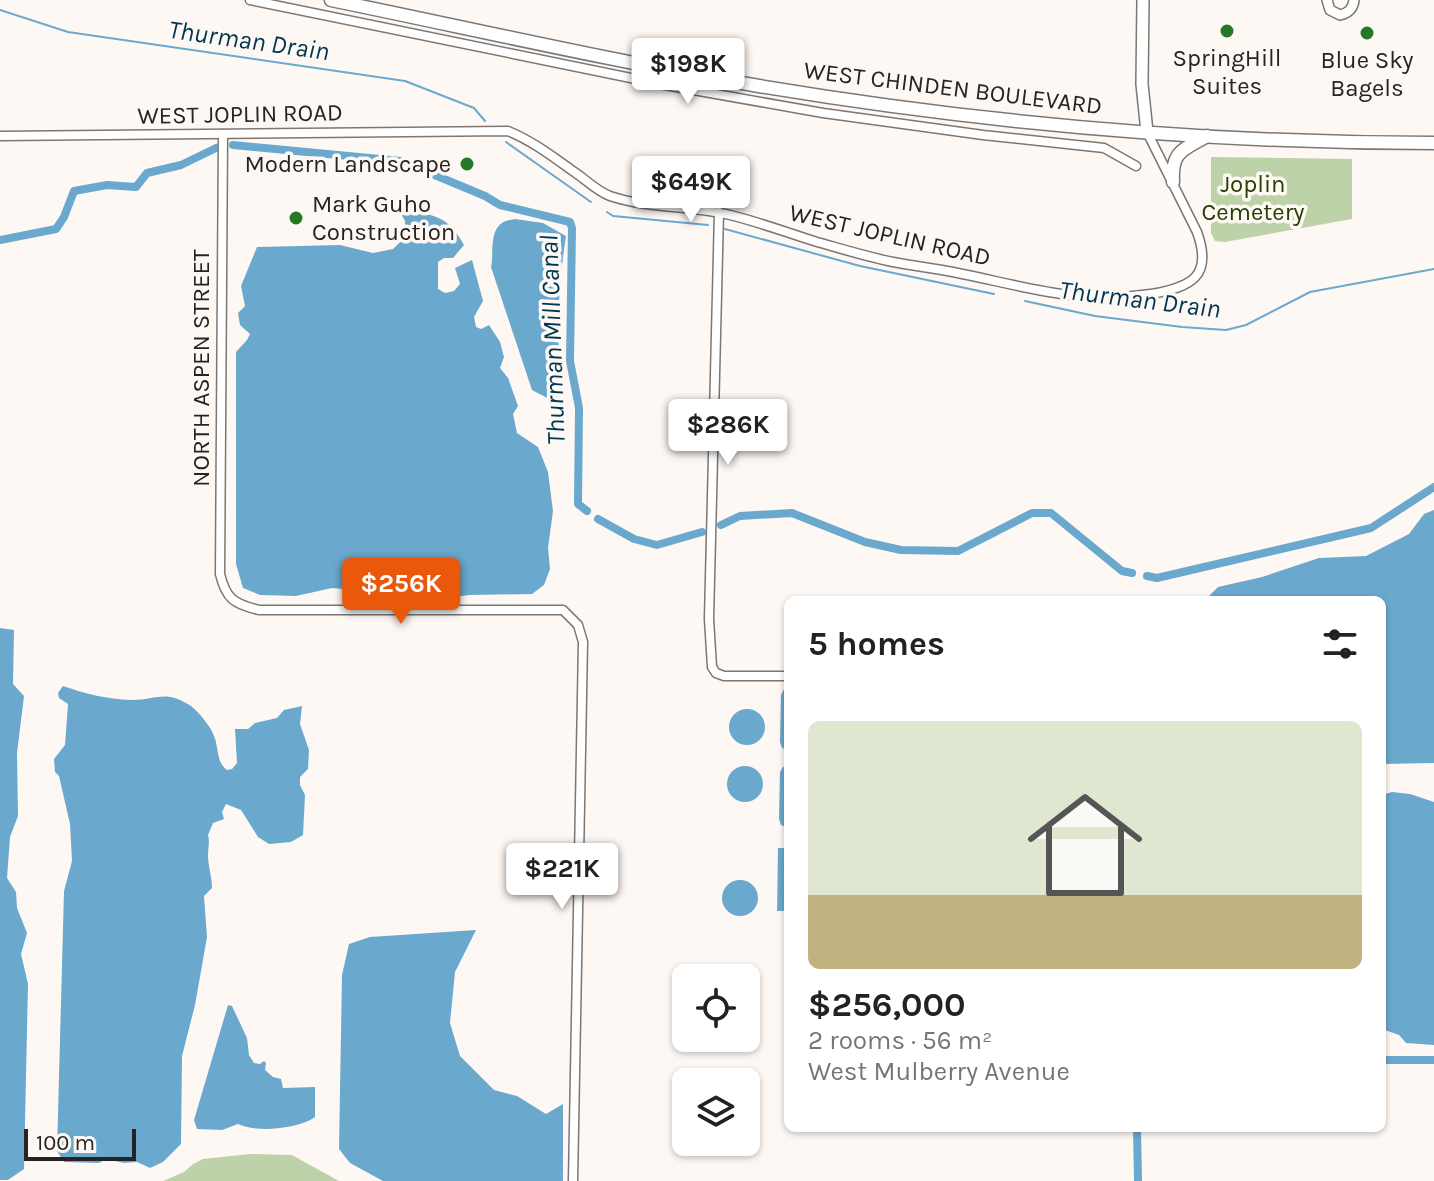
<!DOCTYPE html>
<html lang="en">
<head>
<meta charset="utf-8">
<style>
  :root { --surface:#fff; --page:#f6f6f6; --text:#222; --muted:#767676; --accent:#ea580c }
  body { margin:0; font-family:Karla,sans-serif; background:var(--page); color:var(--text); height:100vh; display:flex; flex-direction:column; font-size:30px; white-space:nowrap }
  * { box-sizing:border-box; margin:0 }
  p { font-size:26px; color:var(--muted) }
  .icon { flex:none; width:44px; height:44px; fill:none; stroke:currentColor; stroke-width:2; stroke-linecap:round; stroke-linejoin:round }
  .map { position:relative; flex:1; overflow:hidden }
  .side { position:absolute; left:784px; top:596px; width:602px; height:536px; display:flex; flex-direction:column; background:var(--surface); border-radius:12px; box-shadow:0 2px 6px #0004 }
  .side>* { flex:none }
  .fabs { position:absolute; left:672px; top:964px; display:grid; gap:16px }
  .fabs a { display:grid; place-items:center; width:88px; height:88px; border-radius:12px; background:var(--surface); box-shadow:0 2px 6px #0004; font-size:40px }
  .scale { position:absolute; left:24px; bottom:20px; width:112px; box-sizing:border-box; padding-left:8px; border:4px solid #262422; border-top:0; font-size:22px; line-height:28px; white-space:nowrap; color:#262422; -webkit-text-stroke:6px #fef8f4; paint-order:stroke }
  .price { position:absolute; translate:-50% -68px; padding:0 18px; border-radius:8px; background:#fff; color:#222; font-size:26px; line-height:52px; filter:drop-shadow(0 2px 4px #0008) }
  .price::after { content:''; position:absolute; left:50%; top:48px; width:24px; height:18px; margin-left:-12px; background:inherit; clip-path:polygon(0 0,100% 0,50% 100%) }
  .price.on { background:var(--accent); color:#fff }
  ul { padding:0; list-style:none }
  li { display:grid; align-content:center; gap:16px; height:424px; padding:0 24px }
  li span { display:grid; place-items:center; height:248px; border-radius:12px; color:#555 }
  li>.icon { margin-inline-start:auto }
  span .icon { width:144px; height:144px; fill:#fffc; stroke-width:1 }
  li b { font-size:34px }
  h2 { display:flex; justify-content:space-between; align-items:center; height:96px; padding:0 24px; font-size:34px }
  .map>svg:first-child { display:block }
  .green { fill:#bed2a9 }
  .water { fill:#6ba8cd }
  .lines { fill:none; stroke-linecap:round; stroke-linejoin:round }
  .stream { stroke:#6ba8cd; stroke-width:2 }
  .canal { stroke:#6ba8cd; stroke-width:8 }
  .minor-casing { stroke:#7c7773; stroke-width:11 }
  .tertiary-casing { stroke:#7c7773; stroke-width:12 }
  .secondary-casing { stroke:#7c7773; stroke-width:14 }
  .primary-casing { stroke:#7c7773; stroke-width:15 }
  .minor { stroke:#fff; stroke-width:8 }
  .tertiary { stroke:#fff; stroke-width:9 }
  .secondary { stroke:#fff; stroke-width:11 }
  .primary { stroke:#fff; stroke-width:12 }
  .poi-dot { fill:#247926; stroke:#fef8f4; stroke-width:3 }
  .labels { text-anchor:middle; stroke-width:7; stroke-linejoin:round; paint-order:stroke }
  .poi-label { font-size:24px; fill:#262422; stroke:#fef8f4 }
  .street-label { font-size:24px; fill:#262422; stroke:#fef8f4 }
  .park-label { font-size:24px; fill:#273e00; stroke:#fef8f4 }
  .water-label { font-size:26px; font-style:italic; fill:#00364f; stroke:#fef8f4 }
</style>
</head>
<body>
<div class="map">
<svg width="1434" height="1181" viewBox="0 0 1434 1181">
  <rect width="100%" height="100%" fill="#fef8f4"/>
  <!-- green -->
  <g class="green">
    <path d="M1211,157L1352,159V219L1225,242L1215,241L1211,233Z"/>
    <path d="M250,1154L292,1155L339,1181H163L184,1172L193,1164L203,1159Z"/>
  </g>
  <!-- water -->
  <g class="water">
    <path d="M399,210C432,214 447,214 464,245L453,258H444L438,262V289L445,293L454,291L460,284L455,268L472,260L483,301L474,317L476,327L481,329L489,325L500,342L504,357L500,368L508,378L518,406L513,414L517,433L538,447L548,472L553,511L548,548L550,569L544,585L532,594L470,595L425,600L390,588L379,592L332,588L296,596L260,595L243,588L236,564V352L247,340L250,334L240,325L238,313L245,306L241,286L257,247L340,245L373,253L393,249L405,237V221Z"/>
    <path d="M515,219L543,223L566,236C560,275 557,312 559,352C559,368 564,378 562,396L551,400L532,390L491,267C494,253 489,232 502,223C506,220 511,220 515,219Z"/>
    <path d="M1434,510V763L1382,764V600H1208V597L1218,587L1262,577L1319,558L1366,556L1409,534L1424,514Z"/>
    <path d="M0,628L14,630L13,684L24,696L17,753L18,816L10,837L7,878L16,892L17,908L27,933L21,954L28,984L24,1169L8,1180H0Z"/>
    <path d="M63,686C86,694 107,699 131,700C157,700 165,689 191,706C199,712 211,727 214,736C219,748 216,762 227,770L232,769L237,763L235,729H248L255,723L277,718L284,710L302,706L300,724L309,750L308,769L300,777V785L305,795L303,835L291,842L269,844L258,837L241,810L226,804L222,812L224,819L213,823L208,835C210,843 208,847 208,855C208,866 212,877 212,888L204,896L207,937L195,1005L182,1056L181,1144L163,1162L150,1168L137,1162L124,1163L106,1159L99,1163L64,1162L57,1151L64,891L72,861L70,824L59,776L55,772L54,759L65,745L68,704L59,698L58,693Z"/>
    <path d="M788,688V750L782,748L780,742L781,695L784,689Z"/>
    <circle cx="747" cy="727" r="18"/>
    <path d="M788,766V828L781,825L779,819L780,772L783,767Z"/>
    <circle cx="745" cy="784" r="18"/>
    <path d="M1392,792L1410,794L1434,802V1045L1406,1043L1399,1035L1382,1029V795Z"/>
    <path d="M778,848H788V911H777Z"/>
    <circle cx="740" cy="898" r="18"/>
    <path d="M476,930L455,972L450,1023L460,1056L494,1090L517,1096L546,1114L563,1104V1181H383L350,1163L339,1149L342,975L349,944L370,937Z"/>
    <path d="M228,1005L232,1006L247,1038L249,1055L254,1063L260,1064L264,1061L266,1063L265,1070L273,1077L281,1079L283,1088L315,1087V1117C299,1129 256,1133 238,1124L222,1130L197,1129L194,1120Z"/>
  </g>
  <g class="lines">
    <!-- stream -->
    <g class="stream">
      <path d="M0,10L68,32L405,81L474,108L485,121"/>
      <path d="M506,142L591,202"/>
      <path d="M607,212L613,216L708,225"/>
      <path d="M725,229L860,266L994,294"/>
      <path d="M1025,301L1095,316L1182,327L1226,330L1246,325L1310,292L1434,269"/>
    </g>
    <!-- canal -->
    <g class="canal">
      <path d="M233,145L401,161L485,196L500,205L570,222L572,228L570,361L579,408L578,504L587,511"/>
      <path d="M0,240L56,229L64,217L74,191L107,185L136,187L147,173L181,165L216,148"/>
      <path d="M598,519L634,539L657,545L702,532"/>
      <path d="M721,525L740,516L792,513L865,542L901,550L958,551L1032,513H1051L1122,571L1132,573"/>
      <path d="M1147,576L1157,578L1371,528L1434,487"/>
      <path d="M1382,1060H1434"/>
      <path d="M1137,1128L1138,1181"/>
    </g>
    <defs>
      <g id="minor">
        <path d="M250,0L665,85L823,113L983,135L1104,148L1136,166"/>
        <path d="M223,134L220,574C226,599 234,604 259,610H563L578,625L583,642L573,1181"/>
        <path d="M0,136L508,131C535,142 557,160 580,176C589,183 599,192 610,196C649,209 690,205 730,215C759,222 788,233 817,242C842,249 868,257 893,262C913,266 933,268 953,272C1024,286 1077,305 1151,294C1192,287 1213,276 1197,232L1147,132"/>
        <path d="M719,212L709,619L712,667L716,673L724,676H788"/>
      </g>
      <path id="tertiary" d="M1327,0L1330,10L1340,15C1348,13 1353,9 1354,0"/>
      <path id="secondary" d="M1143,0L1142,84L1147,132"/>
      <g id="primary">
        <path d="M331,0C473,29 615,62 759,86C981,123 1208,143 1434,143"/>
        <path d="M1173,182C1171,151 1183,150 1207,136"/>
      </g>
    </defs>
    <!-- minor casing -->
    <use href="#minor" class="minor-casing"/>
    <!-- tertiary casing -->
    <use href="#tertiary" class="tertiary-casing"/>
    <!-- secondary casing -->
    <use href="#secondary" class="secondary-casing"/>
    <!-- primary casing -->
    <use href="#primary" class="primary-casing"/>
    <!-- minor -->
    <use href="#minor" class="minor"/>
    <!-- tertiary -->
    <use href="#tertiary" class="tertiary"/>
    <!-- secondary -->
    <use href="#secondary" class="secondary"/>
    <!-- primary -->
    <use href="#primary" class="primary"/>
  </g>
  <!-- markers -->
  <g class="poi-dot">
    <circle cx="1227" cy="31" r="8"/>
    <circle cx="1367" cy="33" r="8"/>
    <circle cx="467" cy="164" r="8"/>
    <circle cx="296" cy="218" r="8"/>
  </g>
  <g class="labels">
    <!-- poi labels -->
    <g class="poi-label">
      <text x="1227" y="66">SpringHill<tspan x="1227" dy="28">Suites</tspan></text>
      <text x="1367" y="68">Blue Sky<tspan x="1367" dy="28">Bagels</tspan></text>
      <text x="451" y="172" text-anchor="end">Modern Landscape</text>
      <text x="312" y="212" text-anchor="start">Mark Guho<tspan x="312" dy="28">Construction</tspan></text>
    </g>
    <!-- street labels -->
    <g class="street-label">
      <text transform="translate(953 88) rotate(7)" y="8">WEST CHINDEN BOULEVARD</text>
      <text transform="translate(240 114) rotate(-1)" y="8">WEST JOPLIN ROAD</text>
      <text transform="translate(890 235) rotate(13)" y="8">WEST JOPLIN ROAD</text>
      <text transform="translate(201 368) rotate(-90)" y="8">NORTH ASPEN STREET</text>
    </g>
    <!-- park labels -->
    <g class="park-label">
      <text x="1253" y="192">Joplin<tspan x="1253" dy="28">Cemetery</tspan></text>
    </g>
    <!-- water labels -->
    <g class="water-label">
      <text transform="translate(249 40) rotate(8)" y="9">Thurman Drain</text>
      <text transform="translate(1140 299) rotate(7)" y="9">Thurman Drain</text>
      <text transform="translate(552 340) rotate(-92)" y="9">Thurman Mill Canal</text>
    </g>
  </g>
</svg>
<div class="fabs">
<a><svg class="icon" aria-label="locate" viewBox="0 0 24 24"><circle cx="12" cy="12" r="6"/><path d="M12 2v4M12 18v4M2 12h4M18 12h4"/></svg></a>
<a><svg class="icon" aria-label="layers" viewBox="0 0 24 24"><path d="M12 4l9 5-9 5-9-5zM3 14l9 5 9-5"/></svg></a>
</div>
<div class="scale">100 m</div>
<b class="price" style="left:688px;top:106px">$198K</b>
<b class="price" style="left:691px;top:224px">$649K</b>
<b class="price" style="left:728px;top:467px">$286K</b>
<b class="price on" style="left:401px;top:626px">$256K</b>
<b class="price" style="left:562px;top:911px">$221K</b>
<section class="side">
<h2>5 homes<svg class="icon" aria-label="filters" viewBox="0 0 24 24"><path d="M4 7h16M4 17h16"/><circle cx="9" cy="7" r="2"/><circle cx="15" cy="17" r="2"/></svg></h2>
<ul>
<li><span style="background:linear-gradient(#dfe7d0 70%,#c2b280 0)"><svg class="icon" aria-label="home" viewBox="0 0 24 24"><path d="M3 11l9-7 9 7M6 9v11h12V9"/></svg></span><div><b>$256,000</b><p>2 rooms · 56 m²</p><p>West Mulberry Avenue</p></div></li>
</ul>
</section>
</div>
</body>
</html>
